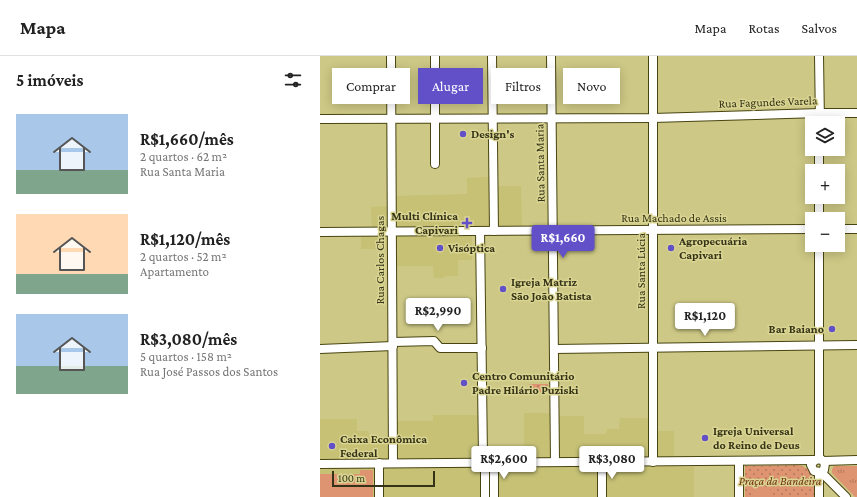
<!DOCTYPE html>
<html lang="pt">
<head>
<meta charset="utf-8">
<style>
  :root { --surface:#fff; --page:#f6f6f6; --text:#222; --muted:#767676; --line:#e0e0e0; --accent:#6250c9 }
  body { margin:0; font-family:"Crimson Pro",serif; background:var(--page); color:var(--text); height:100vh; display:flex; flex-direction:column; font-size:15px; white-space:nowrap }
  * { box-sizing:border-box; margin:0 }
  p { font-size:13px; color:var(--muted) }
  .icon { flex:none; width:22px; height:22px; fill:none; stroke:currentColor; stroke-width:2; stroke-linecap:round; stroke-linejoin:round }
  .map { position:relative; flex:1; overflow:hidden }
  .sheet { display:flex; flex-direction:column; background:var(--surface); width:320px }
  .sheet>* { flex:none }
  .top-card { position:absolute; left:12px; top:12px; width:380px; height:36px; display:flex; gap:8px }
  .fabs { position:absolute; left:485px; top:60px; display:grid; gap:8px }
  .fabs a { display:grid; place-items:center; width:40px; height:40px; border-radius:0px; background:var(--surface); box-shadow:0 2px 10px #0003; font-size:20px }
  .scale { position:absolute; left:12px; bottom:10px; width:103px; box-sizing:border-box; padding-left:4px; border:2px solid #353317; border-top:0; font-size:11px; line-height:14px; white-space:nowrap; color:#353317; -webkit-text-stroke:3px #dad592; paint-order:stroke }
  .price { position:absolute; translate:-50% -34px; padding:0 9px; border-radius:4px; background:#fff; color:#222; font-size:13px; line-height:26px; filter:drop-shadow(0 1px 2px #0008) }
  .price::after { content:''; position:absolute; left:50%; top:24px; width:12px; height:9px; margin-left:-6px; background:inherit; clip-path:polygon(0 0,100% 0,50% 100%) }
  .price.selected { background:var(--accent); color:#fff }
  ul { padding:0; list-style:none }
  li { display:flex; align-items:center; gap:12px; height:100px; padding:0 16px }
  li span { display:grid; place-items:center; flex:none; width:112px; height:80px; border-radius:0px; color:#555 }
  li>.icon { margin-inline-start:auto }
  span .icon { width:48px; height:48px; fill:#fffc; stroke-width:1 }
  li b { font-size:17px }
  h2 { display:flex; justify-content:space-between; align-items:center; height:48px; padding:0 16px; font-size:17px }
  .pill { padding:0 14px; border-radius:0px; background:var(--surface); box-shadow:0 2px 10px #0003; font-size:14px; line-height:36px }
  .pill.selected { background:var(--accent); color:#fff }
  header { display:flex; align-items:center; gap:24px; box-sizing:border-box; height:56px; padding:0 20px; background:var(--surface); border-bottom:1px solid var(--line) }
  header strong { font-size:19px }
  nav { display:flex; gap:22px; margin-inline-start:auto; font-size:14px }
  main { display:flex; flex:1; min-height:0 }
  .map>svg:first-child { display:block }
  .built { fill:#c6c175 }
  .grass { fill:url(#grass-tufts) }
  .park { fill:url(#park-dots) }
  .pitch { fill:#de9371 }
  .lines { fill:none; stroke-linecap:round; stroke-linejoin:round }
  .minor-casing { stroke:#494511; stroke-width:10 }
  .minor { stroke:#fff; stroke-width:8 }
  .poi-dot { fill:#6250c9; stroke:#dad592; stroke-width:1.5 }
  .labels { text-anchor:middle; stroke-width:3; stroke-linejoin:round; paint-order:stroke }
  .street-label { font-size:12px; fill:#353317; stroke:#dad592 }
  .poi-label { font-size:12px; font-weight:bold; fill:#353317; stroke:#dad592; text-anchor:start }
  .park-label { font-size:12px; font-style:italic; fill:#703111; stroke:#dad592 }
</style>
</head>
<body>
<header>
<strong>Mapa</strong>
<nav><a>Mapa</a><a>Rotas</a><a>Salvos</a></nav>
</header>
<main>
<section class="sheet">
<h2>5 imóveis<svg class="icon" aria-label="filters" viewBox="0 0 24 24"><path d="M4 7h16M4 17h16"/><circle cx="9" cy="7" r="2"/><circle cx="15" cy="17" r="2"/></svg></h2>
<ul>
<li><span style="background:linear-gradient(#a9c7e8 70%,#7fa58c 0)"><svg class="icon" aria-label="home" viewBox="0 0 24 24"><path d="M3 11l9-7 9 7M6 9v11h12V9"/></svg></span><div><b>R$1,660/mês</b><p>2 quartos · 62 m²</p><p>Rua Santa Maria</p></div></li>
<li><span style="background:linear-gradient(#ffd9b3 75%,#7fa58c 0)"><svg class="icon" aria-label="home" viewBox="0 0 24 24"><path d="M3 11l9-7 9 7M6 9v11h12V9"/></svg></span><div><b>R$1,120/mês</b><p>2 quartos · 52 m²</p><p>Apartamento</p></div></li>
<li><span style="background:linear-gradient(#a9c7e8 65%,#7fa58c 0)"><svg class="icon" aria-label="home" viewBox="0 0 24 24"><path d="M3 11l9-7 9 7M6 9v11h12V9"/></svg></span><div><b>R$3,080/mês</b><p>5 quartos · 158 m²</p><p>Rua José Passos dos Santos</p></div></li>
</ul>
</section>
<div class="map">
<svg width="537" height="441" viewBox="0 0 537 441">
  <defs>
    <pattern id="grass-tufts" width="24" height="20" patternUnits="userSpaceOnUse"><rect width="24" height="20" fill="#de9371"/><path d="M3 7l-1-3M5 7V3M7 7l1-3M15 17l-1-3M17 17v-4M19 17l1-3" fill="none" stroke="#b5795c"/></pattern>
    <pattern id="park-dots" width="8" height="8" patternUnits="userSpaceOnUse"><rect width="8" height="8" fill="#de9371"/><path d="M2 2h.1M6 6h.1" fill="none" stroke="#b5795c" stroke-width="1.8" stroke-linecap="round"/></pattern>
  </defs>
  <rect width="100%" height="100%" fill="#cdc885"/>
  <!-- built -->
  <g class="built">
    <path d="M169,121L170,130H201L202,173H152V204H138V220H125L124,222H114L113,210H75V193H41V180L52,179L51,151L76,150V140L147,138V122Z"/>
    <path d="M204,357H230L231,360H264V378H286L287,373H299L300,362H328V375H354V410L374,411V441H53V414L40,418H0V363H37V375H49V381H77V365H113V359H158V403H204Z"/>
  </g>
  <!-- grass -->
  <path class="grass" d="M514,410H537V441H535L512,417V413Z"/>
  <!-- park -->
  <g class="park">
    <path d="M209,328H228V336L209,337Z"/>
    <path d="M478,409C496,413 494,426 494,441H425V410Z"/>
  </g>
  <!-- pitch -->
  <g class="pitch">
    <path d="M40,414H53V441H0V418H40Z"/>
    <path d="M434,433H450L453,438L454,441H431V435Z"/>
  </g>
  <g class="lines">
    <defs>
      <g id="minor">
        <path d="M71,0L73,407"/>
        <path d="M115,0V108"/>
        <path d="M172,0L174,175"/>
        <path d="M231,0L235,406"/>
        <path d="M333,0V406"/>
        <path d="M499,0L500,67"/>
        <path d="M0,63L333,62L500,57H537"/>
        <path d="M499,115V93"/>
        <path d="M499,163V141"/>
        <path d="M518,173H537"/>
        <path d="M160,175L163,401L165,407V441"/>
        <path d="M0,176L492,173"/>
        <path d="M73,286L114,285L120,292H162"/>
        <path d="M0,293L73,290"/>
        <path d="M234,293L537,289"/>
        <path d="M499,403V189"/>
        <path d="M419,405V441"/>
        <path d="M503,405L537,404"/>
        <path d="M282,406V441"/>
        <path d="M59,407V441"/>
        <path d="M174,407V441"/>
        <path d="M0,408L495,404"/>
        <path d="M499,416V441"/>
        <path d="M501,416L504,414L505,407L501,403L495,404L491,409L494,415L501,416L526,441"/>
      </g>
    </defs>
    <!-- minor casing -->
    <use href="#minor" class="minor-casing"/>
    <!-- minor -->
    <use href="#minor" class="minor"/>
  </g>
  <!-- markers -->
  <g class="poi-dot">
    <circle cx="143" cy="78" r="4"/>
    <path d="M145 161h4v4h4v4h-4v4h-4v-4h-4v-4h4z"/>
    <circle cx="120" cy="192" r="4"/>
    <circle cx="351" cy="192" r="4"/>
    <circle cx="183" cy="233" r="4"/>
    <circle cx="512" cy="273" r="4"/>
    <circle cx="144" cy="327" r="4"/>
    <circle cx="385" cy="382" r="4"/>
    <circle cx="12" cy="390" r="4"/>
  </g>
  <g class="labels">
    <!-- street labels -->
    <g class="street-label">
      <text transform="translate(448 46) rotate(-2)" y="4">Rua Fagundes Varela</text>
      <text transform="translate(220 107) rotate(-91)" y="4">Rua Santa Maria</text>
      <text x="354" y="166">Rua Machado de Assis</text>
      <text transform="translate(60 204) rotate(-90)" y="4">Rua Carlos Chagas</text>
      <text transform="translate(321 215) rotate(-90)" y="4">Rua Santa Lúcia</text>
    </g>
    <!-- poi labels -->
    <g class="poi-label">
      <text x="151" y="82">Design's</text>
      <text x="138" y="164" text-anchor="end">Multi Clínica<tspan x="138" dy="14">Capivari</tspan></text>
      <text x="359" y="189">Agropecuária<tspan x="359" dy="14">Capivari</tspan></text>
      <text x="128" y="196">Visóptica</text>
      <text x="191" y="230">Igreja Matriz<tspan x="191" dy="14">São João Batista</tspan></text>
      <text x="504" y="277" text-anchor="end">Bar Baiano</text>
      <text x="152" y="324">Centro Comunitário<tspan x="152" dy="14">Padre Hilário Puziski</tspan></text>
      <text x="393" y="379">Igreja Universal<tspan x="393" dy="14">do Reino de Deus</tspan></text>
      <text x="20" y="387">Caixa Econômica<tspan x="20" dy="14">Federal</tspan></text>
    </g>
    <!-- park labels -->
    <g class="park-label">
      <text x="460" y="429">Praça da Bandeira</text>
    </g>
  </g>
</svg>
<div class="fabs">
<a><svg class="icon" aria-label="layers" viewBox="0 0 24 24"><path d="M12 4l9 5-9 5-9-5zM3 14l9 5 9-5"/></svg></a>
<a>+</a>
<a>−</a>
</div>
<div class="scale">100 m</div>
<b class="price selected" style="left:243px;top:203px">R$1,660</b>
<b class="price" style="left:118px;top:276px">R$2,990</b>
<b class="price" style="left:385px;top:281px">R$1,120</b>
<b class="price" style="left:184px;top:424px">R$2,600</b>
<b class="price" style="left:292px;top:424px">R$3,080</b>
<div class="top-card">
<a class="pill">Comprar</a>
<a class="pill selected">Alugar</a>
<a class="pill">Filtros</a>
<a class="pill">Novo</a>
</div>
</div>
</main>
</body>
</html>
